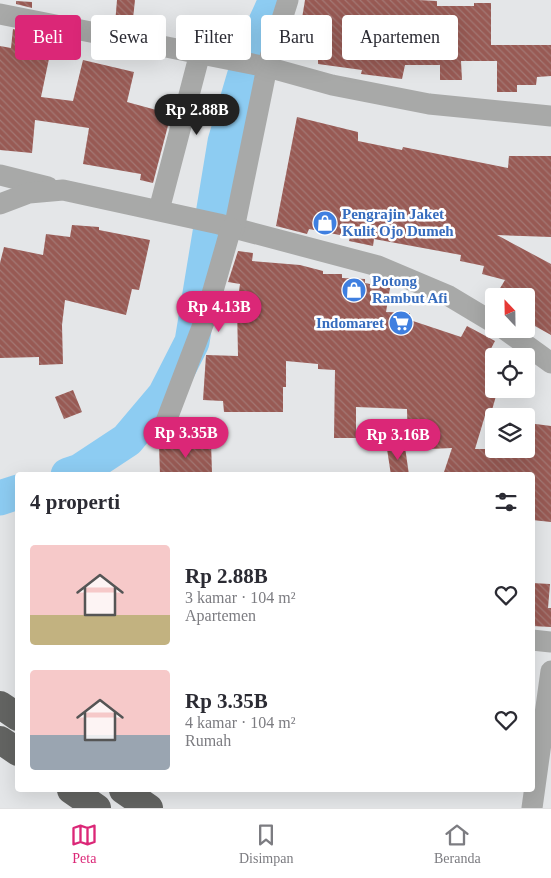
<!DOCTYPE html>
<html lang="id">
<head>
<meta charset="utf-8">
<style>
  :root { --surface:#fff; --page:#f7f7f7; --text:#2b2b33; --muted:#7c7c81; --line:#e1e1e2; --accent:#db2777 }
  body { margin:0; font-family:"Times New Roman",serif; background:var(--page); color:var(--text); height:100vh; display:flex; flex-direction:column; font-size:19px; white-space:nowrap }
  * { box-sizing:border-box; margin:0 }
  p { font-size:16px; color:var(--muted) }
  .icon { flex:none; width:28px; height:28px; fill:none; stroke:currentColor; stroke-width:2; stroke-linecap:round; stroke-linejoin:round }
  .map { position:relative; flex:1; overflow:hidden }
  .sheet { position:absolute; left:15px; top:472px; width:520px; height:320px; display:flex; flex-direction:column; background:var(--surface); border-radius:5px; box-shadow:0 5px 20px #0002 }
  .sheet>* { flex:none }
  .guide { position:absolute; left:15px; top:15px; width:521px; height:45px; display:flex; gap:10px }
  .needle { width:32px; rotate:338deg }
  .buttons { position:absolute; left:485px; top:288px; display:grid; gap:10px }
  .buttons a { display:grid; place-items:center; width:50px; height:50px; border-radius:5px; background:var(--surface); box-shadow:0 5px 20px #0002; font-size:25px }
  .price { position:absolute; translate:-50% -42px; padding:0 11px; border-radius:18px; background:var(--accent); color:#fff; font-size:16px; line-height:32px; filter:drop-shadow(0 1px 2px #0008) }
  .price::after { content:''; position:absolute; left:50%; top:30px; width:15px; height:11px; margin-left:-8px; background:inherit; clip-path:polygon(0 0,100% 0,50% 100%) }
  .price.on { background:#222; color:#fff }
  ul { padding:0; list-style:none }
  li { display:flex; align-items:center; gap:15px; height:125px; padding:0 15px }
  li span { display:grid; place-items:center; flex:none; width:140px; height:100px; border-radius:5px; color:#555 }
  li>.icon { margin-inline-start:auto }
  span .icon { width:60px; height:60px; fill:#fffc; stroke-width:1 }
  li b { font-size:21px }
  h2 { display:flex; justify-content:space-between; align-items:center; height:60px; padding:0 15px; font-size:21px }
  .tag { padding:0 18px; border-radius:5px; background:var(--surface); box-shadow:0 5px 20px #0002; font-size:18px; line-height:45px }
  .tag.on { background:var(--accent); color:#fff }
  .dock { display:flex; justify-content:space-around; align-items:center; height:70px; border-top:1px solid var(--line); background:var(--surface); font-size:14px; color:var(--muted) }
  .dock a { display:grid; justify-items:center; gap:2px }
  .dock .on { color:var(--accent) }
  .map>svg:first-child { display:block }
  .lines { fill:none; stroke-linecap:round; stroke-linejoin:round }
  .river { stroke:#8dccf2; stroke-width:35 }
  .building { fill:url(#building-back-hatch) }
  .minor { stroke:#a8a9a8; stroke-width:21 }
  .highway { stroke:#636462; stroke-width:28 }
  .labels { text-anchor:middle; stroke-width:5; stroke-linejoin:round; paint-order:stroke }
  .shop-label { font-size:15px; font-weight:bold; fill:#366cbe; stroke:#fff; text-anchor:start }
</style>
</head>
<body>
<div class="map">
<svg width="551" height="808" viewBox="0 0 551 808">
  <defs>
    <pattern id="building-back-hatch" width="6" height="6" patternUnits="userSpaceOnUse" patternTransform="scale(1.25)"><rect width="6" height="6" fill="#985a54"/><path d="M-1 5l2 2M0 0l6 6M5-1l2 2" fill="none" stroke="#a37874"/></pattern>
  </defs>
  <rect width="100%" height="100%" fill="#e4e6e8"/>
  <g class="lines">
    <!-- river -->
    <g class="river">
      <path d="M68,475L80,471L127,440L165,395L192,342L225,142L250,57L276,0"/>
      <path d="M0,498L18,492"/>
    </g>
  </g>
  <!-- building -->
  <g class="building">
    <path d="M117,0H135L132,28L115,24Z"/>
    <path d="M305,0H418L437,1V6H474V3H491V45H551V76L537,77L536,85H517V92H497V61H461L462,80H440V65H405L402,79L361,74L362,70L318,64V58L296,55Z"/>
    <path d="M16,1L32,2V8L16,4Z"/>
    <path d="M13,29L32,33L30,50L50,54L41,97L73,101L83,60L134,72L127,102L171,114L153,183L140,180L141,174L83,164L89,128L35,120L32,153L0,150V46L11,48Z"/>
    <path d="M297,117L358,132V141L402,150L403,147L508,168L509,156H551V237L497,235L551,264V335L526,321V296H512L499,290L505,280L482,274L484,266L460,261L461,255L374,239L373,246L349,241L350,237L309,229L307,234L276,226Z"/>
    <path d="M72,225L99,227V230L150,240L139,290L132,289L126,315L65,300L62,325L63,364L39,365V357L0,358V263L4,247L43,255L46,234L70,237Z"/>
    <path d="M238,251L253,253L252,261L300,265L323,271V274H342V278L365,279V283L390,288L386,312L410,313V320L461,337L467,326L495,341L485,360L494,363V389H498L492,410L487,409L475,449H526L528,423L551,426V522L532,520V475H443L452,448L408,450L407,409L356,407V438H334L335,370L318,369V364L286,361V387H283V412H224L223,401L203,400L206,355L238,356L237,306L240,284L228,282Z"/>
    <path d="M73,390L82,412L64,419L55,397Z"/>
    <path d="M211,442L212,474L160,475L159,444Z"/>
    <path d="M405,447L409,475H391L387,449Z"/>
    <path d="M532,583L550,584L548,608H551V627L532,626Z"/>
  </g>
  <g class="lines">
    <!-- minor -->
    <g class="minor">
      <path d="M0,14L267,67L332,85L429,104L551,116"/>
      <path d="M0,175L48,187"/>
      <path d="M0,204L29,193L63,190L219,224L378,266L449,296L494,323"/>
      <path d="M159,210L200,53"/>
      <path d="M234,229L267,67L288,0"/>
      <path d="M504,329L551,363"/>
      <path d="M165,424L204,322L231,228"/>
      <path d="M532,640L551,642"/>
      <path d="M532,808L551,671"/>
    </g>
    <!-- highway -->
    <g class="highway">
      <path d="M0,705L18,717"/>
      <path d="M0,740L18,752"/>
      <path d="M71,790L97,808"/>
      <path d="M123,790L149,808"/>
    </g>
  </g>
  <!-- icons -->
  <defs>
    <symbol id="shop-disc" viewBox="-11 -11 22 22"><circle r="9.5" fill="#3f7fe0" stroke="#fff"/><path d="M-5-2.5h2.3a2.7 3.5 0 0 1 5.4 0H5L5.5 6h-11ZM-1.5-2.5h3a1.5 2.3 0 0 0-3 0Z" fill="#fff"/></symbol>
    <symbol id="supermarket-disc" viewBox="-11 -11 22 22"><circle r="9.5" fill="#3f7fe0" stroke="#fff"/><path d="M-6-5.5h2.5l.6 2H6L4.5 2H-2.5L-4.4-4H-6ZM-1.5 3.2a1.3 1.3 0 1 0 .1 0ZM3 3.2a1.3 1.3 0 1 0 .1 0Z" fill="#fff"/></symbol>
  </defs>
  <g fill-rule="evenodd">
    <use href="#shop-disc" x="311" y="209" width="28" height="28"/>
    <use href="#shop-disc" x="340" y="276" width="28" height="28"/>
    <use href="#supermarket-disc" x="387" y="309" width="28" height="28"/>
  </g>
  <g class="labels">
    <!-- shop labels -->
    <g class="shop-label">
      <text x="342" y="219">Pengrajin Jaket<tspan x="342" dy="17">Kulit Ojo Dumeh</tspan></text>
      <text x="372" y="286">Potong<tspan x="372" dy="17">Rambut Afi</tspan></text>
      <text x="384" y="328" text-anchor="end">Indomaret</text>
    </g>
  </g>
</svg>
<div class="buttons">
<a><svg class="needle" viewBox="-14 -14 28 28"><path d="M0-13l5 13h-10z" fill="#e53935"/><path d="M0 13l5-13h-10z" fill="#7c7c81"/></svg></a>
<a><svg class="icon" aria-label="locate" viewBox="0 0 24 24"><circle cx="12" cy="12" r="6"/><path d="M12 2v4M12 18v4M2 12h4M18 12h4"/></svg></a>
<a><svg class="icon" aria-label="layers" viewBox="0 0 24 24"><path d="M12 4l9 5-9 5-9-5zM3 14l9 5 9-5"/></svg></a>
</div>
<b class="price on" style="left:197px;top:136px">Rp 2.88B</b>
<b class="price" style="left:219px;top:333px">Rp 4.13B</b>
<b class="price" style="left:186px;top:459px">Rp 3.35B</b>
<b class="price" style="left:398px;top:461px">Rp 3.16B</b>
<div class="guide">
<a class="tag on">Beli</a>
<a class="tag">Sewa</a>
<a class="tag">Filter</a>
<a class="tag">Baru</a>
<a class="tag">Apartemen</a>
</div>
<section class="sheet">
<h2>4 properti<svg class="icon" aria-label="filters" viewBox="0 0 24 24"><path d="M4 7h16M4 17h16"/><circle cx="9" cy="7" r="2"/><circle cx="15" cy="17" r="2"/></svg></h2>
<ul>
<li><span style="background:linear-gradient(#f6c9c9 70%,#c2b280 0)"><svg class="icon" aria-label="home" viewBox="0 0 24 24"><path d="M3 11l9-7 9 7M6 9v11h12V9"/></svg></span><div><b>Rp 2.88B</b><p>3 kamar · 104 m²</p><p>Apartemen</p></div><svg class="icon" aria-label="heart" viewBox="0 0 24 24"><path d="M12 20l-8-8c-3-5 5-10 8-4 3-6 11-1 8 4z"/></svg></li>
<li><span style="background:linear-gradient(#f6c9c9 65%,#9aa5b1 0)"><svg class="icon" aria-label="home" viewBox="0 0 24 24"><path d="M3 11l9-7 9 7M6 9v11h12V9"/></svg></span><div><b>Rp 3.35B</b><p>4 kamar · 104 m²</p><p>Rumah</p></div><svg class="icon" aria-label="heart" viewBox="0 0 24 24"><path d="M12 20l-8-8c-3-5 5-10 8-4 3-6 11-1 8 4z"/></svg></li>
</ul>
</section>
</div>
<nav class="dock">
<a class="on"><svg class="icon" aria-label="map" viewBox="0 0 24 24"><path d="M3 6l6-2 6 2 6-2v14l-6 2-6-2-6 2zM9 4v14M15 6v14"/></svg>Peta</a>
<a><svg class="icon" aria-label="saved" viewBox="0 0 24 24"><path d="M7 4h10v16l-5-4-5 4z"/></svg>Disimpan</a>
<a><svg class="icon" aria-label="home" viewBox="0 0 24 24"><path d="M3 11l9-7 9 7M6 9v11h12V9"/></svg>Beranda</a>
</nav>
</body>
</html>
